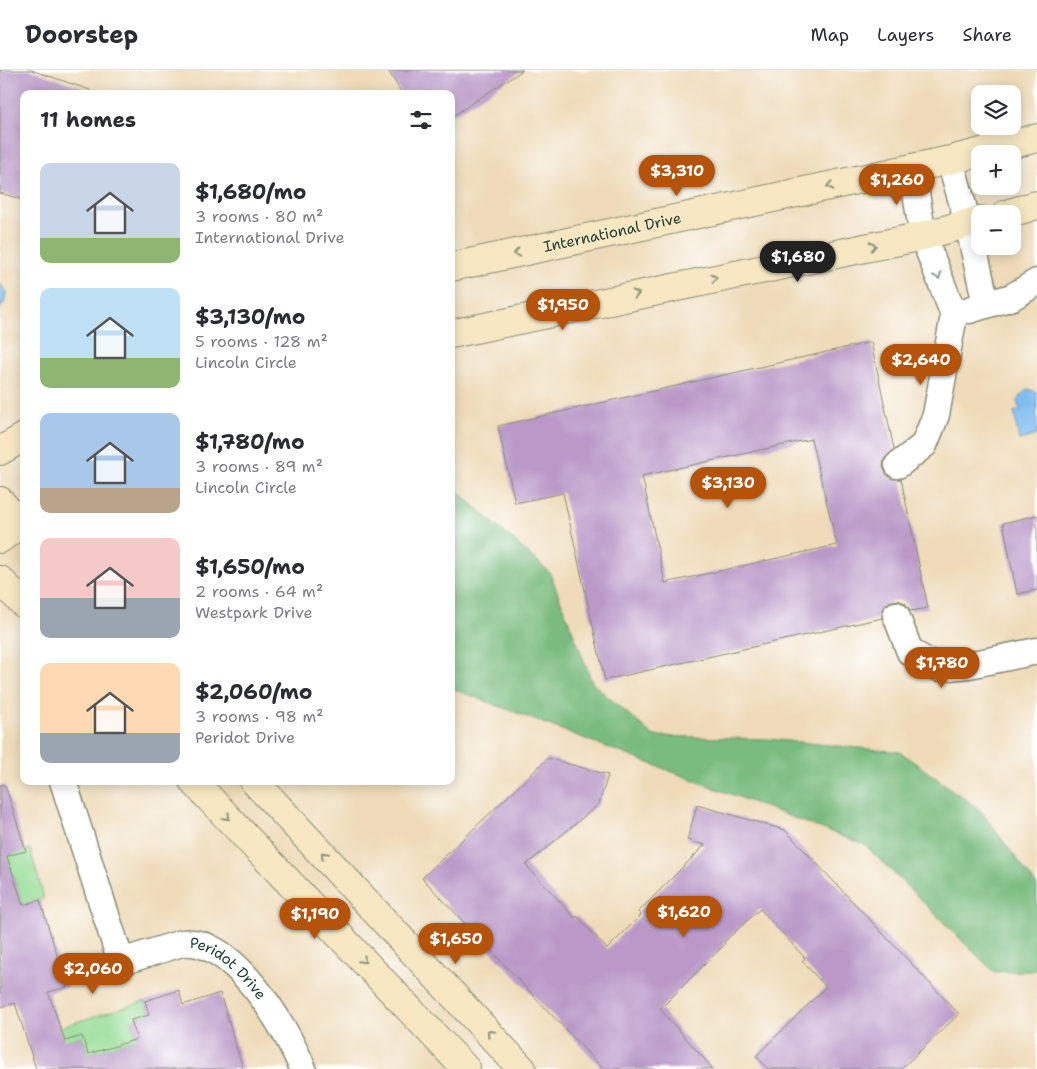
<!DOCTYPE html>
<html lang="en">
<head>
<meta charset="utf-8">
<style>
  :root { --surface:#fff; --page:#f2f2f3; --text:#2b2b33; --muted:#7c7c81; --line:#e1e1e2; --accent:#b45309 }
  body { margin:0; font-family:"Shantell Sans",sans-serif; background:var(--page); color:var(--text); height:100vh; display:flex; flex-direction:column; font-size:19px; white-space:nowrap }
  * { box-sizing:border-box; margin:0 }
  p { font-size:16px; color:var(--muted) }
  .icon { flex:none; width:28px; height:28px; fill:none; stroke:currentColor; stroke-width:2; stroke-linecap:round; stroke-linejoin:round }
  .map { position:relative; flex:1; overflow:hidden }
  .sheet { position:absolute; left:20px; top:20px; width:435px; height:695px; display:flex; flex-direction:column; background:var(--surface); border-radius:10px; box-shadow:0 2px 12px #0003 }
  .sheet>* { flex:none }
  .buttons { position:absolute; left:971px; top:15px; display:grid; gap:10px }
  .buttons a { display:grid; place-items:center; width:50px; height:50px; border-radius:10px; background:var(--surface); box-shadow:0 2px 12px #0003; font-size:25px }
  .price { position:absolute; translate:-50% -42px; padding:0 11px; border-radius:18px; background:var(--accent); color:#fff; font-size:16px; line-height:32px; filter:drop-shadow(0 1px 2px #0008) }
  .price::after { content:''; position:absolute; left:50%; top:30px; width:15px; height:11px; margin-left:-8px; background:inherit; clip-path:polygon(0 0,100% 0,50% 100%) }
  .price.active { background:#222; color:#fff }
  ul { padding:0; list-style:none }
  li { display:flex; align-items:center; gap:15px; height:125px; padding:0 20px }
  li span { display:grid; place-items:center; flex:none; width:140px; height:100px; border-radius:10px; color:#555 }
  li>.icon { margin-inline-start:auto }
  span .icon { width:60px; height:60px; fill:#fffc; stroke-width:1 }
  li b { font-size:21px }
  h2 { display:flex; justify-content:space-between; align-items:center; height:60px; padding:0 20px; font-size:21px }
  header { display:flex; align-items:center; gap:30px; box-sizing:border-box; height:70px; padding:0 25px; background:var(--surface); border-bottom:1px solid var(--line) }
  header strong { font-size:24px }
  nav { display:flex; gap:28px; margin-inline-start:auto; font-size:18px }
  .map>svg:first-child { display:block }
  .green { fill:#98dd96; stroke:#5c8d65 }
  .forest { fill:#7abc7f; stroke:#4c7c5a }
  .water { fill:#7dbbf0; stroke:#4e7c92 }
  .building { fill:#ba99c8; fill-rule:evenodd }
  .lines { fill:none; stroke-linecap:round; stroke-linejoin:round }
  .street-casing { stroke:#878c76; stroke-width:29 }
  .secondary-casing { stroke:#878c76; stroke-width:30 }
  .street { stroke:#fff; stroke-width:26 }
  .secondary { stroke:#f7e8c3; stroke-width:28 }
  .oneway { stroke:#8b927c }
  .oneway2 { stroke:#8f9e9a }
  .labels { text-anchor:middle; stroke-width:5; stroke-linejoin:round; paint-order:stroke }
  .street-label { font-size:15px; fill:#1f3d34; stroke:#fff }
</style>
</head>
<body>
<header>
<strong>Doorstep</strong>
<nav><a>Map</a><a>Layers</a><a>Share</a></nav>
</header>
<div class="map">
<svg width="1037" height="999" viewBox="0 0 1037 999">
  <rect width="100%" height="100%" fill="#fff"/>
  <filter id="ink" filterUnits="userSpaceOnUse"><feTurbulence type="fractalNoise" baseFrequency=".02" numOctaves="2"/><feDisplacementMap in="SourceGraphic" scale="10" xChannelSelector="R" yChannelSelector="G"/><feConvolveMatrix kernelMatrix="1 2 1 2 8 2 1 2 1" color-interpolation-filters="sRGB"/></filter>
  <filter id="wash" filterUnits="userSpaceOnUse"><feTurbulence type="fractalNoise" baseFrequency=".0096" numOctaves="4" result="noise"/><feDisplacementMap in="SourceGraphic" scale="20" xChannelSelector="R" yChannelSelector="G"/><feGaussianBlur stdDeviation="1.12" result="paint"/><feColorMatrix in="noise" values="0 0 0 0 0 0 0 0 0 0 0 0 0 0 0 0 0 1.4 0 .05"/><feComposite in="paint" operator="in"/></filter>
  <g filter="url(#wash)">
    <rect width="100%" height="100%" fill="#efdbb9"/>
    <!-- green -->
    <g class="green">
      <path d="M30,779L44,828L23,835L7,786Z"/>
      <path d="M145,931L149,945L131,950L137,969L88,984L82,966L65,971L60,957Z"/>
    </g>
    <!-- forest -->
    <path class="forest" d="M451,415L550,503L593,614L654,666L768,669L900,682L980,740L1037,816V898L1031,901L994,902L865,775L451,618Z"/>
    <!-- water -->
    <g class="water">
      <path d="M0,213L6,223L5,231L0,239Z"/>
      <path d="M1027,319L1037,322V365L1019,370L1014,342L1020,340L1017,331Z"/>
    </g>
    <g id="blocks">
      <!-- building -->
      <g class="building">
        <path d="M0,0H31L90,20L89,24H24V130L0,123Z"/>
        <path d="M388,0H523L451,47V24H402Z"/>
        <path d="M871,272L894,379L884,389L883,397L886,404L892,409H901L928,538L911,541L905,533L898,530L891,531L884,536L882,548L605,610L563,423L515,433L498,356ZM811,369L837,475L665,513L642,406Z"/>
        <path d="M1037,445V520L1017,524L1003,453Z"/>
        <path d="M548,688L608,705L599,734L526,795L575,848L577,846L607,879L641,845L638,842L705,775L687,770L697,735L785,760L959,944L901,999H768L756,986L826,917L802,891L805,888L760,839L724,872L725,874L660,939L713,999H603L422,808Z"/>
        <path d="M0,715H5L26,781L7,786L23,835L40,830L67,917L48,922L65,971L82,966L88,984L112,977L137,969L131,950L149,945L145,931L179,920L183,935L220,923L243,999H36L15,933L0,937Z"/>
      </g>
    </g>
  </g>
  <g filter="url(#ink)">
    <use href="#blocks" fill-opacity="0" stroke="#878c76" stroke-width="1"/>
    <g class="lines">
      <defs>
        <g id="street">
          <path d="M950,90L968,153L986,234"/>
          <path d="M969,240L1012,227L1037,212"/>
          <path d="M898,395L924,375L936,345L954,245L923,166L912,99"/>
          <path d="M896,545L910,582L939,598L969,595L1037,581"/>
          <path id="s1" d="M63,711L121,892L182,873C233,866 287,959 303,999"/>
        </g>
        <g id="secondary">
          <path d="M1006,144L1037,135"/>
          <path id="s2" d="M451,197L950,90L1037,68"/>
          <path d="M451,264L923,166L980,150"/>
          <path d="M0,381L24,367"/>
          <path d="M0,431L24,459"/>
          <path d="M0,469L24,451"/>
          <path d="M0,510L24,534"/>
          <path d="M193,711L466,999"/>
          <path d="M254,711L522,999"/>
        </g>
      </defs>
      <!-- street casing -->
      <use href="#street" class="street-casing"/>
      <!-- secondary casing -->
      <use href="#secondary" class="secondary-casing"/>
      <!-- street -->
      <use href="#street" class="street"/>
      <!-- secondary -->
      <use href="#secondary" class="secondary"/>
    </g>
    <!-- one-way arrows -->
    <defs><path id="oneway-chevron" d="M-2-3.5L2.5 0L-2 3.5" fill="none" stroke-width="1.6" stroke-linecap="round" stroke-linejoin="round" transform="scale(1.25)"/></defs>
    <g class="oneway">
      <use href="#oneway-chevron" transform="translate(830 116) rotate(168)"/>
      <use href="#oneway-chevron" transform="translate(873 176) rotate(-11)"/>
      <use href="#oneway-chevron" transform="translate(517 183) rotate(168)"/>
      <use href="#oneway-chevron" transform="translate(714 208) rotate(-11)"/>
      <use href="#oneway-chevron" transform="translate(636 224) rotate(-12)"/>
      <use href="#oneway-chevron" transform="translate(227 747) rotate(47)"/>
      <use href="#oneway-chevron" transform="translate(324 785) rotate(-133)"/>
      <use href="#oneway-chevron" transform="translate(363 890) rotate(47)"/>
      <use href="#oneway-chevron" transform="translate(490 963) rotate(-133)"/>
    </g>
    <use class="oneway2" href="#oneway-chevron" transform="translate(938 206) rotate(68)"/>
  </g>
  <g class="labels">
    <!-- street labels -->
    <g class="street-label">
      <text dy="5" stroke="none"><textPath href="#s2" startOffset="165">International Drive</textPath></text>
      <text dy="5" stroke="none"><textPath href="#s1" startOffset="309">Peridot Drive</textPath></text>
    </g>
  </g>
</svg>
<div class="buttons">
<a><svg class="icon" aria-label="layers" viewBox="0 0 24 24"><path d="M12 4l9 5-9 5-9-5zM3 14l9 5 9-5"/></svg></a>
<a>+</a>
<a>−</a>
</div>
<b class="price" style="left:677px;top:127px">$3,310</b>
<b class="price" style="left:897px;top:136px">$1,260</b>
<b class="price active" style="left:798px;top:213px">$1,680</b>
<b class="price" style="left:563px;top:261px">$1,950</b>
<b class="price" style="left:921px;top:316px">$2,640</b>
<b class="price" style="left:728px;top:439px">$3,130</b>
<b class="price" style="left:942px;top:619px">$1,780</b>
<b class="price" style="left:684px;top:868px">$1,620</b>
<b class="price" style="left:315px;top:870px">$1,190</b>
<b class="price" style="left:456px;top:895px">$1,650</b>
<b class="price" style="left:93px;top:925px">$2,060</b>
<section class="sheet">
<h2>11 homes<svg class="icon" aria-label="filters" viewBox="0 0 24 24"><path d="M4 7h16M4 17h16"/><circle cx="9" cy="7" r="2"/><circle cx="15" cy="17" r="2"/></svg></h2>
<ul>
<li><span style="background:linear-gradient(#c9d6e8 75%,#8fb573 0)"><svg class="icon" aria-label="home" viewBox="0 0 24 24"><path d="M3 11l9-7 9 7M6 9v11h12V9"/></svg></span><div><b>$1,680/mo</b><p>3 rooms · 80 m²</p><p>International Drive</p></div></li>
<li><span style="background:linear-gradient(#bfe0f5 70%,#8fb573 0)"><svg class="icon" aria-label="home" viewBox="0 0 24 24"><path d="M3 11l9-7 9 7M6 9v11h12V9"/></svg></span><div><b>$3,130/mo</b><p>5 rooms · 128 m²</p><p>Lincoln Circle</p></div></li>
<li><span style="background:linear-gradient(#a9c7e8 75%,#b9a48a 0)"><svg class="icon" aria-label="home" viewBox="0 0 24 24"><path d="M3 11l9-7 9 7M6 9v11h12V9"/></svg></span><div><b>$1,780/mo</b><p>3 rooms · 89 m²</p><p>Lincoln Circle</p></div></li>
<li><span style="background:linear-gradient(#f6c9c9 60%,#9aa5b1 0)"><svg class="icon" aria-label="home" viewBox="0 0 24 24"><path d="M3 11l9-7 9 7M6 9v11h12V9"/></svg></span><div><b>$1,650/mo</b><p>2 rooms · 64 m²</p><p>Westpark Drive</p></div></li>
<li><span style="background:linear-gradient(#ffd9b3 70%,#9aa5b1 0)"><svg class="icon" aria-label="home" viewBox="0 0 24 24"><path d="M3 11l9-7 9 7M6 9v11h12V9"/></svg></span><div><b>$2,060/mo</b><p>3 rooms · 98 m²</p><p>Peridot Drive</p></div></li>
</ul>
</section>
</div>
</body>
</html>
